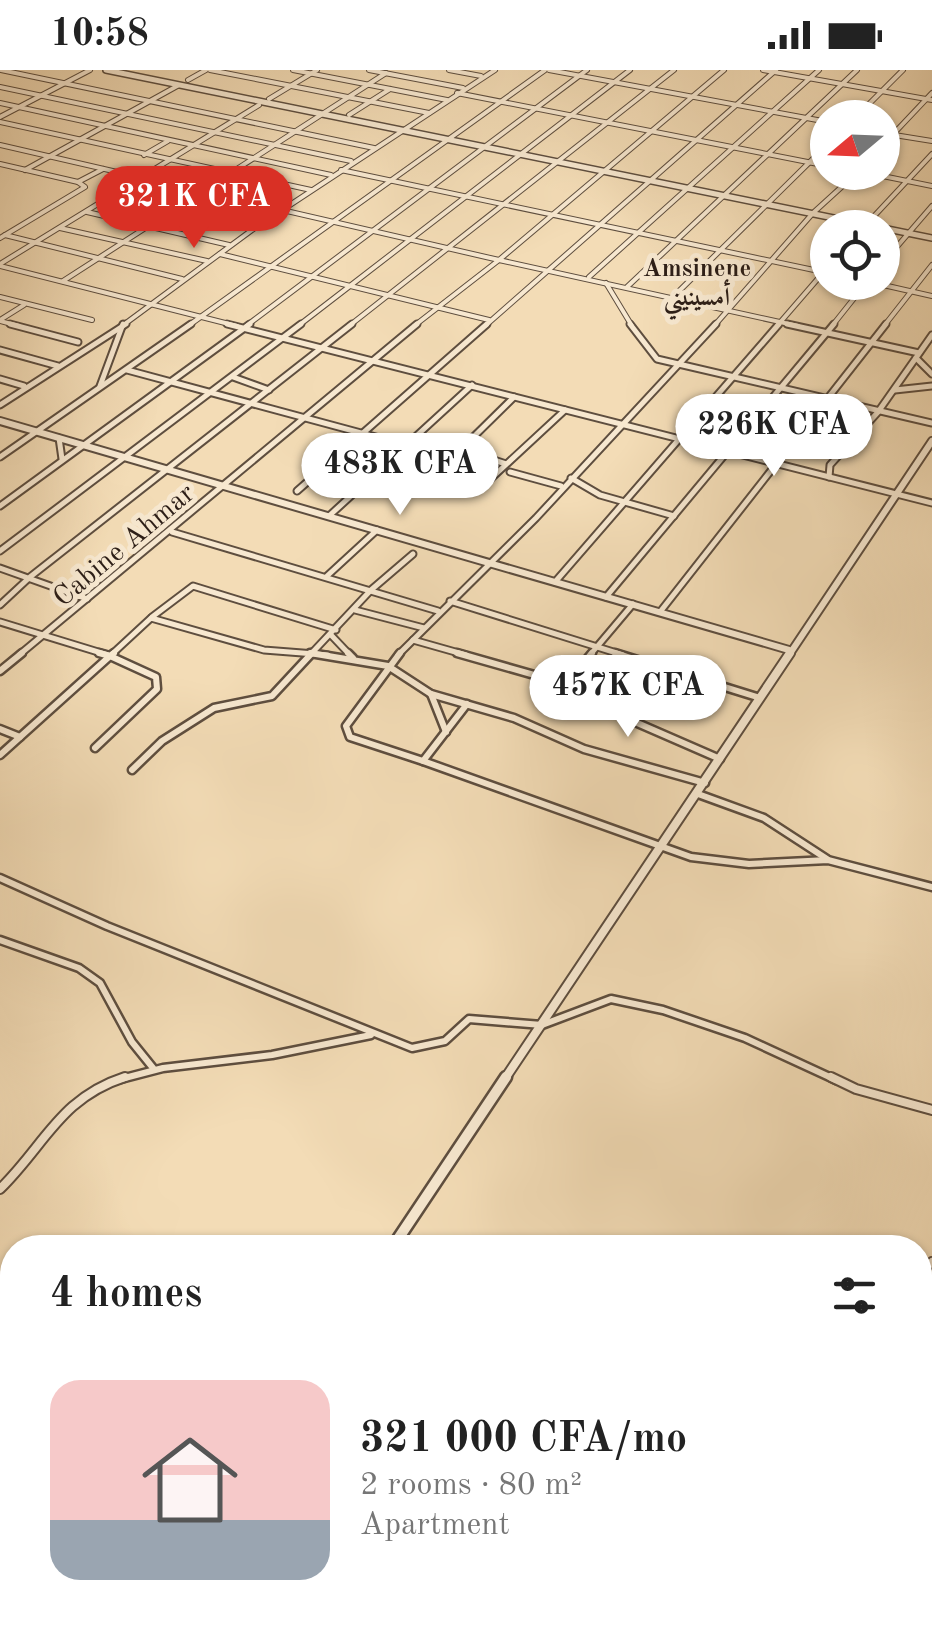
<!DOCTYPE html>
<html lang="en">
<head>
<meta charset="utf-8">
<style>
  :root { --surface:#fff; --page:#f2f2f2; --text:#222; --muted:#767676; --accent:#d93025 }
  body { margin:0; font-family:"Old Standard TT",Amiri,serif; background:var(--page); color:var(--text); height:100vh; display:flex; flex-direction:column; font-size:38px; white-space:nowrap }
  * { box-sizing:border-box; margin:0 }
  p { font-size:32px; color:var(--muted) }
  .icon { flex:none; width:55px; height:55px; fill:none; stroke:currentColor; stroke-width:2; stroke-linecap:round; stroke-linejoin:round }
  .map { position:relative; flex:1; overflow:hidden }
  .sheet { position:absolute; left:0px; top:1165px; width:932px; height:392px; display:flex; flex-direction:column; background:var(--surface); border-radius:40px 40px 0 0; box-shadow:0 2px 8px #0004 }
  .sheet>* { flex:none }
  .needle { width:65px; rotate:251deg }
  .buttons { position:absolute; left:810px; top:30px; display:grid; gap:20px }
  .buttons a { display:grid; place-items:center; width:90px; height:90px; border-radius:50%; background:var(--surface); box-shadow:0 2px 8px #0004; font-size:50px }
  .price { position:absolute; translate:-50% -85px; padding:0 22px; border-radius:35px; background:#fff; color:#222; font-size:32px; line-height:65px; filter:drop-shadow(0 2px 5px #0008) }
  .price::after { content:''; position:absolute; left:50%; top:60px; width:30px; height:22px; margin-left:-15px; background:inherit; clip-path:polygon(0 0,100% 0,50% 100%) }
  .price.selected { background:var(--accent); color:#fff }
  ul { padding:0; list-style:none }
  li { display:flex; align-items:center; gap:30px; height:250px; padding:0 50px }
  li span { display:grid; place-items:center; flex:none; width:280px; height:200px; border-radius:30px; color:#555 }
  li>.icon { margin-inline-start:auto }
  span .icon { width:120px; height:120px; fill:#fffc; stroke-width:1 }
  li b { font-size:42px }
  h2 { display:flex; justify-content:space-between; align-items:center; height:120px; padding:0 50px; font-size:42px }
  .status { display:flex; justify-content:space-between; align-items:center; height:70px; padding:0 50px; background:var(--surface); direction:ltr }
  .status svg { height:28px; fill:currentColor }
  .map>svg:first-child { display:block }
  .green { fill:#d1bc9b; stroke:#7e6d59; stroke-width:2.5 }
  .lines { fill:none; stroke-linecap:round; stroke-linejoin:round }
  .minor-far3-casing { stroke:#5e4e3f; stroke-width:6 }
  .minor-far2-casing { stroke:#5e4e3f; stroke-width:9 }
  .minor-far1-casing { stroke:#5e4e3f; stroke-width:11 }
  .minor-casing { stroke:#5e4e3f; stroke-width:12 }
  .tertiary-far3-casing { stroke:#5e4e3f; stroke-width:8 }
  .tertiary-far2-casing { stroke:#5e4e3f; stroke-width:10 }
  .tertiary-far1-casing { stroke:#5e4e3f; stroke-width:12 }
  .tertiary-casing { stroke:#5e4e3f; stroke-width:15 }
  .minor-far3 { stroke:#f7e8d0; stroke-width:4 }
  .minor-far2 { stroke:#f7e8d0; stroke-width:5 }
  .minor-far1 { stroke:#f7e8d0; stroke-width:6 }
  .minor { stroke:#f7e8d0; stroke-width:8 }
  .tertiary-far3 { stroke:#f7e8d0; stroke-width:5 }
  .tertiary-far2 { stroke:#f7e8d0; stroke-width:6 }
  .tertiary-far1 { stroke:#f7e8d0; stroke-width:8 }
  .tertiary { stroke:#f7e8d0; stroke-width:10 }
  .labels { text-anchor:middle; stroke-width:10; stroke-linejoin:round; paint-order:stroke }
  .far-neighbourhood-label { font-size:25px; font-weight:bold; fill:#2c1e17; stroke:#f7e8d0 }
  .street-label { font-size:28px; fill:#2c1e17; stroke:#f7e8d0 }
</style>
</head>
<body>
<div class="status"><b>10:58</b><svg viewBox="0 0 49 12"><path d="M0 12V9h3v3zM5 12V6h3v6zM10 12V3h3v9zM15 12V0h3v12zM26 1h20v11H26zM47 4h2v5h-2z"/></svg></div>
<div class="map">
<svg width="932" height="1557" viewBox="0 0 932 1557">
  <rect width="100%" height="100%" fill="#f3dcb6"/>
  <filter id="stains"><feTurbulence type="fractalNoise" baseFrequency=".002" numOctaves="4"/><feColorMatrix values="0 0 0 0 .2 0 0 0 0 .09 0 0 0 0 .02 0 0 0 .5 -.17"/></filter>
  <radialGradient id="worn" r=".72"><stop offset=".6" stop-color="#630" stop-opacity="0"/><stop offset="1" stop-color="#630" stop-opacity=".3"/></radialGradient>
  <!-- green -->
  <path class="green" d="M920,1331L932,1335V1557H548L557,1545H920Z"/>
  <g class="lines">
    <defs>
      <g id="minor-far3">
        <path d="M1,0L374,78"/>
        <path d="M210,0L429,43"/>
        <path d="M293,0L447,30"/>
        <path d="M369,0L463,18"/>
        <path d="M449,0L481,6"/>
        <path d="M549,0L828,52"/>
        <path d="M763,0L932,30"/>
        <path d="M188,10L206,0"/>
        <path d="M0,17L351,91"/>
        <path d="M457,23L828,96"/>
        <path d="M269,29L317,0"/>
        <path d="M0,33L331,105"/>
        <path d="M349,45L390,19"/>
        <path d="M0,47L90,0"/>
        <path d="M855,48L903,0"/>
        <path d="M0,52L311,120"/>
        <path d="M882,63L932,71"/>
        <path d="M0,75L499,190L724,0"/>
        <path d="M882,76L932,23"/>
        <path d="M144,85L168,71"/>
        <path d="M0,94L78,112L103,99"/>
        <path d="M25,100L179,15"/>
        <path d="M341,100L828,203"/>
        <path d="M863,102L932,116"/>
        <path d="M112,126L251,159"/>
        <path d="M87,142L229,175"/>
        <path d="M60,158L207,191"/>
        <path d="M863,158L932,84"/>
        <path d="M5,165L182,209"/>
        <path d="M0,168L85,117L78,112"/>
        <path d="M220,184L489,250"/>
        <path d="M0,194L259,35"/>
        <path d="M882,194L932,136"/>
        <path d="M0,196L237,256"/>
        <path d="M589,207L819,0"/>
        <path d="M63,211L386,3"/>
        <path d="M870,212L932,226"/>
        <path d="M606,213L632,256"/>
        <path d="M627,217L857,0"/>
        <path d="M0,227L92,250"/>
        <path d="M672,228L828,74"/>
        <path d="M0,250L24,235"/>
        <path d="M0,251L19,256"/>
        <path d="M122,256L252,160L495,0"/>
        <path d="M188,256L545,0"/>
        <path d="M246,256L587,0"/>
        <path d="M298,256L630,0"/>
        <path d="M349,256L674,0"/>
        <path d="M414,256L499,190L798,256"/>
        <path d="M485,256L776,0"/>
        <path d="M714,256L813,143L858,102"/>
        <path d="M777,256L828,197"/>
        <path d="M832,256L867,212"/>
        <path d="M884,256L932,195"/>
      </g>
      <g id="minor-far2">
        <path d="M10,254L78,272"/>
        <path d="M227,254L932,433"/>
        <path d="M630,254L657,289L932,353"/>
        <path d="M787,254L919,283"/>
        <path d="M0,280L58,296"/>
        <path d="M916,288L932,304"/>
        <path d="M127,300L424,380"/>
        <path d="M233,307L269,320"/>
        <path d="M0,309L24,316"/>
        <path d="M100,316L123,254"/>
        <path d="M895,320L932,316"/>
        <path d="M0,335L126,254"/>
        <path d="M59,368L62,389"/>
        <path d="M460,379L506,394"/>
        <path d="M0,387L191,254"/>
        <path d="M448,392L514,327"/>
        <path d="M510,402L561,416"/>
        <path d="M829,407L830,395L878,342L932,265"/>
        <path d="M571,408L600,425L674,446"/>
        <path d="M484,415L565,340"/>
        <path d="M297,421L487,254"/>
        <path d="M0,436L250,254"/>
        <path d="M329,446L472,315"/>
        <path d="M172,462L438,541"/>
        <path d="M0,481L301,254"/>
        <path d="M0,498L87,529"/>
        <path d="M327,506L377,460"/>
        <path d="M555,512L779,254"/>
        <path d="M606,527L834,254"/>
        <path d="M450,531L623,585"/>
        <path d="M0,535L30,507L352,254"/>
        <path d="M355,540L424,558"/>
        <path d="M660,542L886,254"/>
        <path d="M152,547L193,516L336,560"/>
        <path d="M0,552L108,585"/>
        <path d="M331,565L350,585"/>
        <path d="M413,570L466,585"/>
        <path d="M19,585L417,254"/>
        <path d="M111,585L151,548L264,580L328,585"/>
        <path d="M310,585L371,520L413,484"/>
        <path d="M398,585L536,448L716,254"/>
        <path d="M590,585L633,534"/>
      </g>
      <g id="minor-far1">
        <path d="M99,583L110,586L114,583"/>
        <path d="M310,583L388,596L431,624L514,648L584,679L705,713"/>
        <path d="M348,583L353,588"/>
        <path d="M400,583L346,656L350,667L423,691"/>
        <path d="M457,583L566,614L592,583"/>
        <path d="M615,583L757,627"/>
        <path d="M0,601L22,583"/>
        <path d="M560,615L566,622L720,689"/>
        <path d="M431,624L446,662"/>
        <path d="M467,634L423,691L691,787L749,794L828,790L932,817"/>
        <path d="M0,659L20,667"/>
        <path d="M0,685L110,586L156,607L157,619L95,678"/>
        <path d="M132,700L162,671L214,638L272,626L312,583"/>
        <path d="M698,724L764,748L827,789"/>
        <path d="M0,808L107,856L412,978L445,971L469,949L542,955L611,929L663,940L745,968L836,1010"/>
        <path d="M0,870L79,898L100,913L132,972L153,998"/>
        <path d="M117,1010L163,998L272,985L371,965"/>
      </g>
      <g id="minor">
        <path d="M831,1007L856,1019L932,1040"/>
        <path d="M0,1119C45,1075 60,1028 125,1007"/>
        <path d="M920,1202L932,1192"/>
        <path d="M0,1548L5,1557"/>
        <path d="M144,1548L273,1545"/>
        <path d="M453,1557L454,1545"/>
      </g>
      <path id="tertiary-far3" d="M106,0L932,168"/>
      <g id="tertiary-far2">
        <path d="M0,351L789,580"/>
        <path d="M789,585L932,371"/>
      </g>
      <path id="tertiary-far1" d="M504,1010L790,583"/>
      <g id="tertiary">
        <path d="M392,1178L506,1007"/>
        <path d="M136,1557L144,1545"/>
      </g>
    </defs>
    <!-- minor-far3 casing -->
    <use href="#minor-far3" class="minor-far3-casing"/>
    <!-- minor-far2 casing -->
    <use href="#minor-far2" class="minor-far2-casing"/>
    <!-- minor-far1 casing -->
    <use href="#minor-far1" class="minor-far1-casing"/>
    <!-- minor casing -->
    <use href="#minor" class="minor-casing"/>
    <!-- tertiary-far3 casing -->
    <use href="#tertiary-far3" class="tertiary-far3-casing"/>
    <!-- tertiary-far2 casing -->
    <use href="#tertiary-far2" class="tertiary-far2-casing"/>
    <!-- tertiary-far1 casing -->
    <use href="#tertiary-far1" class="tertiary-far1-casing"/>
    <!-- tertiary casing -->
    <use href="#tertiary" class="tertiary-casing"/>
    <!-- minor-far3 -->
    <use href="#minor-far3" class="minor-far3"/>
    <!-- minor-far2 -->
    <use href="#minor-far2" class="minor-far2"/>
    <!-- minor-far1 -->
    <use href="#minor-far1" class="minor-far1"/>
    <!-- minor -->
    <use href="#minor" class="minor"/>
    <!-- tertiary-far3 -->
    <use href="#tertiary-far3" class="tertiary-far3"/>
    <!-- tertiary-far2 -->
    <use href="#tertiary-far2" class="tertiary-far2"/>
    <!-- tertiary-far1 -->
    <use href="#tertiary-far1" class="tertiary-far1"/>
    <!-- tertiary -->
    <use href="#tertiary" class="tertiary"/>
  </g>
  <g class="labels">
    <!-- far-neighbourhood labels -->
    <g class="far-neighbourhood-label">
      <text x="697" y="206">Amsinene<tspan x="697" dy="29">أمسينيني</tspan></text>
    </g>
    <!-- street labels -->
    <g class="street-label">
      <text transform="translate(123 474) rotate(-40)" y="10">Cabine Ahmar</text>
    </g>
  </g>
  <rect width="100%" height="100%" filter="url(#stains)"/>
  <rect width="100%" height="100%" fill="url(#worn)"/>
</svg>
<div class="buttons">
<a><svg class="needle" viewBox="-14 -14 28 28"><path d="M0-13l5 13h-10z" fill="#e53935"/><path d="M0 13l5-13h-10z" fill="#767676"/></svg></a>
<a><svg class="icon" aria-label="locate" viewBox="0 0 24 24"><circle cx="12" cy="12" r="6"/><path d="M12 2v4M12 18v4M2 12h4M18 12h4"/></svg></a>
</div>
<b class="price selected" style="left:194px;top:181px">321K CFA</b>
<b class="price" style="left:774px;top:409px">226K CFA</b>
<b class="price" style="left:400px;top:448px">483K CFA</b>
<b class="price" style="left:628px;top:670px">457K CFA</b>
<section class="sheet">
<h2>4 homes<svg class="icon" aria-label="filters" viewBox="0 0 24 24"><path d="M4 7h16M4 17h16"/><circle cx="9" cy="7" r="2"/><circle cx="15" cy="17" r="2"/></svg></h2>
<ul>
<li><span style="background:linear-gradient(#f6c9c9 70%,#9aa5b1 0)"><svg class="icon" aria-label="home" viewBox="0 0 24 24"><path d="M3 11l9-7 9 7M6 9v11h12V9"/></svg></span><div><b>321 000 CFA/mo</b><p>2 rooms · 80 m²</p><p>Apartment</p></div></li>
</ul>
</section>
</div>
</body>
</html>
